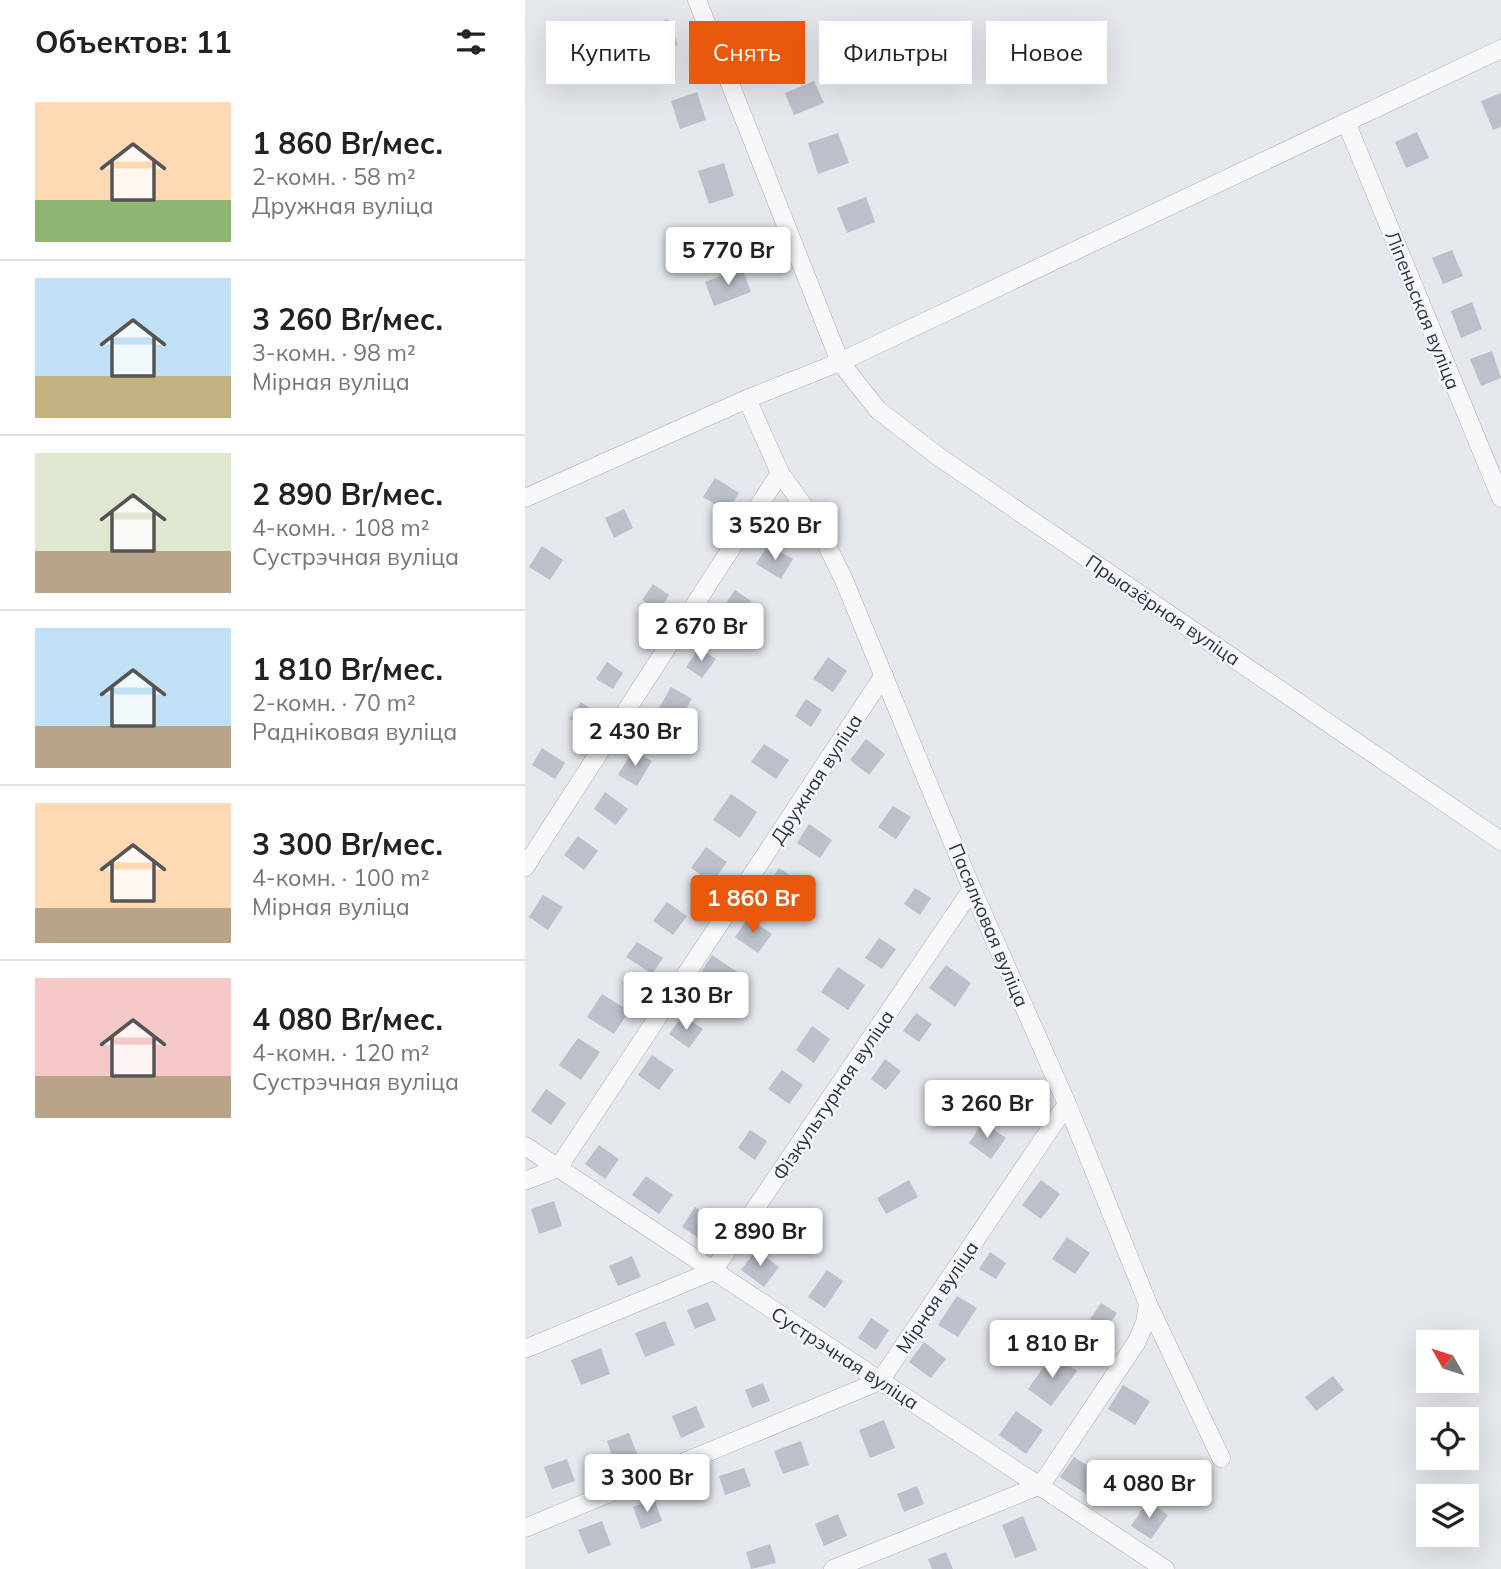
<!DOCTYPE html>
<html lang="ru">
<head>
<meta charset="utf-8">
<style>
  :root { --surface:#fff; --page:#f2f2f2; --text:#222; --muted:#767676; --line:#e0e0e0; --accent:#ea580c }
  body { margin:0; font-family:Mulish,sans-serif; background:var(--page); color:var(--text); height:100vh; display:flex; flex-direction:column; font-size:26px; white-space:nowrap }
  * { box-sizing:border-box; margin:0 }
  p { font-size:23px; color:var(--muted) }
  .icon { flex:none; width:38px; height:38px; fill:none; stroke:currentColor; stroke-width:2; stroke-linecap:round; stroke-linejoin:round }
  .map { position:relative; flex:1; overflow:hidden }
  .sheet { display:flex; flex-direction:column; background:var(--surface); width:525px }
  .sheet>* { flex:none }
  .hud { position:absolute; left:21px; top:21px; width:665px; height:63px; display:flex; gap:14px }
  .needle { width:46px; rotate:309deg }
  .buttons { position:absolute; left:891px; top:1330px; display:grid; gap:14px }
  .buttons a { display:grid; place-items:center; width:63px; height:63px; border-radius:0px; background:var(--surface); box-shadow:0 7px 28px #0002; font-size:35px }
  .price { position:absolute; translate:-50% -60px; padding:0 16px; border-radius:7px; background:#fff; color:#222; font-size:23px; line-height:46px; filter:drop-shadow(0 2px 4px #0008) }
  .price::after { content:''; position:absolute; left:50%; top:42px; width:21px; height:16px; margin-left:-10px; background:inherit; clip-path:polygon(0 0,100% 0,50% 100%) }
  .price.current { background:var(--accent); color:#fff }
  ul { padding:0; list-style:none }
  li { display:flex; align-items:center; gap:21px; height:175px; padding:0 35px }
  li+li { border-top:2px solid var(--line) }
  li span { display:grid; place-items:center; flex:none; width:196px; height:140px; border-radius:0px; color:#555 }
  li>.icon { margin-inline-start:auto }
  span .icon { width:84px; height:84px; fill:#fffc; stroke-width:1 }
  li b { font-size:30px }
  h2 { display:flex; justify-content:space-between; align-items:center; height:84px; padding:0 35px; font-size:30px }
  .chip { padding:0 24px; border-radius:0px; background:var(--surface); box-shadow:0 7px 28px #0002; font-size:24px; line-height:63px }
  .chip.current { background:var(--accent); color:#fff }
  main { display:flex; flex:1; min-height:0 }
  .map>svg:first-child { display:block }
  .building { fill:#bbc0ca }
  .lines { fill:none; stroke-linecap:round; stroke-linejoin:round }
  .minor-casing { stroke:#a9aeb7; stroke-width:19 }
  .minor { stroke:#f7f8fa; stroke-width:18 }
  .labels { text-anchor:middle; stroke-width:5; stroke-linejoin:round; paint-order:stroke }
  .street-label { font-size:19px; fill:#2b3445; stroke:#f4f6f9 }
</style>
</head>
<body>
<main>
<section class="sheet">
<h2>Объектов: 11<svg class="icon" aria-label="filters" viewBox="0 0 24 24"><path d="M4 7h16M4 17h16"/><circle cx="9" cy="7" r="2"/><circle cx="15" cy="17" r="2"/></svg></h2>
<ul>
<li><span style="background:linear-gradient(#ffd9b3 70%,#8fb573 0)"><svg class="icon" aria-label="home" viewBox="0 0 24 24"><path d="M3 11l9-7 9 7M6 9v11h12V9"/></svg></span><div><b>1 860 Br/мес.</b><p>2-комн. · 58 m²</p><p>Дружная вуліца</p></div></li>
<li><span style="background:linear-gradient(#bfe0f5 70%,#c2b280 0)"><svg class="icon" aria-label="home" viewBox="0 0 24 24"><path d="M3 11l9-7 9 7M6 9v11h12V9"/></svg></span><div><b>3 260 Br/мес.</b><p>3-комн. · 98 m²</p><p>Мірная вуліца</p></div></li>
<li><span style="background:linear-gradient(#dfe7d0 70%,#b9a48a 0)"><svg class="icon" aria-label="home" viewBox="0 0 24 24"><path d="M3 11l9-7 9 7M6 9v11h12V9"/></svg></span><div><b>2 890 Br/мес.</b><p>4-комн. · 108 m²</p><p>Сустрэчная вуліца</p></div></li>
<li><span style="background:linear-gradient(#bfe0f5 70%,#b9a48a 0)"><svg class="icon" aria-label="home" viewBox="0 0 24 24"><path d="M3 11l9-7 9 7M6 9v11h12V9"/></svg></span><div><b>1 810 Br/мес.</b><p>2-комн. · 70 m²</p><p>Радніковая вуліца</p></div></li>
<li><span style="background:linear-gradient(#ffd9b3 75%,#b9a48a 0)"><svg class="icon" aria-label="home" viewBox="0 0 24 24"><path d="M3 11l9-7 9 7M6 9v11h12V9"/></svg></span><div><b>3 300 Br/мес.</b><p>4-комн. · 100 m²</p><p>Мірная вуліца</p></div></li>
<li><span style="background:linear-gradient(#f6c9c9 70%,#b9a48a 0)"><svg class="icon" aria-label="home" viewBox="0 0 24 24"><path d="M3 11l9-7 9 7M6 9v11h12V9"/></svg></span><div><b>4 080 Br/мес.</b><p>4-комн. · 120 m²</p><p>Сустрэчная вуліца</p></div></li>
</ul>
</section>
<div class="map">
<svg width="976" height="1569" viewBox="0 0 976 1569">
  <rect width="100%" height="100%" fill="#e4e7ec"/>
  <!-- building -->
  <g class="building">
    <path d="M143,19L153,45L126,55L116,29Z"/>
    <path d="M263,25L274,51L249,61L238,35Z"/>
    <path d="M289,81L299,103L269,115L260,93Z"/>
    <path d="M172,92L181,120L155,129L146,101Z"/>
    <path d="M976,93V127L968,130L956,101Z"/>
    <path d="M892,132L904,158L881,168L870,142Z"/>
    <path d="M313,133L324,163L293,174L283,143Z"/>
    <path d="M199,163L209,196L184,204L173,171Z"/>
    <path d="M341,197L350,222L322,233L312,208Z"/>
    <path d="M927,250L938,276L918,284L907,258Z"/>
    <path d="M217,268L226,292L189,306L180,282Z"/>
    <path d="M947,302L957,329L936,338L926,311Z"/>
    <path d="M967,351L976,378L956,386L945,359Z"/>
    <path d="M190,478L214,493L202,512L178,497Z"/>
    <path d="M99,509L108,528L89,538L80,518Z"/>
    <path d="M243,545L268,559L256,579L231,564Z"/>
    <path d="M17,546L38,560L25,580L4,567Z"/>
    <path d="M128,584L144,595L134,611L117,600Z"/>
    <path d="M210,590L226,601L215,617L199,606Z"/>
    <path d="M174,648L191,659L177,678L161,667Z"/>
    <path d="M303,657L322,671L308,692L288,679Z"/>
    <path d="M82,662L98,673L88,689L71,679Z"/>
    <path d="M146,687L167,699L154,720L134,708Z"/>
    <path d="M281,699L297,710L286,727L270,716Z"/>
    <path d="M56,702L72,713L61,729L45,719Z"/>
    <path d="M341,739L360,754L344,775L325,760Z"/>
    <path d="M239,744L264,760L251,779L226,762Z"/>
    <path d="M17,748L40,763L30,779L7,765Z"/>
    <path d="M108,750L127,761L112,786L93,775Z"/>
    <path d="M80,792L103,809L91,825L69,809Z"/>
    <path d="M206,794L232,812L215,838L188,820Z"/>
    <path d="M368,806L386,817L371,839L353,827Z"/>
    <path d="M284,824L307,840L295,858L272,843Z"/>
    <path d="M53,836L73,851L59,870L39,855Z"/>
    <path d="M181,847L202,862L187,883L166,868Z"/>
    <path d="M254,868L276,882L262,904L239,890Z"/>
    <path d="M390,888L406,898L395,915L379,904Z"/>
    <path d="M18,895L38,907L23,930L4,917Z"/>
    <path d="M142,902L162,916L148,935L128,921Z"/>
    <path d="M223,918L247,934L233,953L210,937Z"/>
    <path d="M354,938L371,949L357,969L340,958Z"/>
    <path d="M112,942L138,958L127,974L101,957Z"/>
    <path d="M187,955L212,972L193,1001L168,985Z"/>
    <path d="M421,965L446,983L430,1007L404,988Z"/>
    <path d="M313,967L340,985L323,1010L296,992Z"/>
    <path d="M77,994L104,1011L89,1034L62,1017Z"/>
    <path d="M391,1013L407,1024L394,1042L378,1031Z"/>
    <path d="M158,1015L178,1029L164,1048L144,1034Z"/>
    <path d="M287,1026L305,1039L289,1063L271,1050Z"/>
    <path d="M53,1038L75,1052L56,1080L34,1065Z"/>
    <path d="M127,1055L149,1070L134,1090L113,1075Z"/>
    <path d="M360,1059L376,1071L361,1090L346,1079Z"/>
    <path d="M257,1070L278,1085L264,1104L243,1089Z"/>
    <path d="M484,1080L503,1092L490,1113L471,1101Z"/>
    <path d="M21,1089L41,1103L26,1125L6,1111Z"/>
    <path d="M458,1122L481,1138L466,1159L444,1143Z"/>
    <path d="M225,1130L242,1141L230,1160L213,1148Z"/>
    <path d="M74,1145L94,1159L80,1179L60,1164Z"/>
    <path d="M121,1176L148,1195L134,1214L107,1195Z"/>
    <path d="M384,1180L393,1197L361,1214L352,1198Z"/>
    <path d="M516,1180L535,1194L516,1219L497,1205Z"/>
    <path d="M29,1201L37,1226L14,1234L6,1209Z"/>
    <path d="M170,1207L194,1223L181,1243L157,1227Z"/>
    <path d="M542,1237L565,1253L550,1274L527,1259Z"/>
    <path d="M231,1250L254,1267L239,1287L216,1270Z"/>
    <path d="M465,1252L481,1263L471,1279L454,1269Z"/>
    <path d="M107,1256L116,1277L93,1286L84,1266Z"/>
    <path d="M302,1270L318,1281L300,1308L283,1297Z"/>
    <path d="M432,1296L452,1308L433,1337L413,1325Z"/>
    <path d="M183,1302L191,1320L170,1329L162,1310Z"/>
    <path d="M576,1303L592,1313L581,1330L565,1319Z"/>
    <path d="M346,1318L364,1330L351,1350L333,1338Z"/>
    <path d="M140,1321L150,1345L120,1357L110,1333Z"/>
    <path d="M399,1342L421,1359L406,1378L384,1362Z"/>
    <path d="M76,1348L85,1374L56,1385L46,1360Z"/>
    <path d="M528,1354L552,1371L526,1406L503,1389Z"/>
    <path d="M808,1376L819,1390L791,1411L780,1397Z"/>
    <path d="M238,1383L245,1401L227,1408L220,1390Z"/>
    <path d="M598,1385L625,1401L610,1425L583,1409Z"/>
    <path d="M171,1406L180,1427L156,1438L147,1416Z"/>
    <path d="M491,1411L518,1430L501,1454L474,1435Z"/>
    <path d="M359,1420L370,1448L345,1458L334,1430Z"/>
    <path d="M104,1433L113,1456L90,1465L82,1441Z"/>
    <path d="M276,1441L284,1465L258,1474L249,1451Z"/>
    <path d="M549,1457L576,1474L563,1495L535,1477Z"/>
    <path d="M42,1459L50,1481L27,1489L19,1467Z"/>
    <path d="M219,1468L226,1486L200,1495L194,1476Z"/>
    <path d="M392,1486L399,1504L379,1512L372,1494Z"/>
    <path d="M129,1499L137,1521L116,1529L108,1507Z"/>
    <path d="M623,1501L643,1515L626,1539L606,1526Z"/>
    <path d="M313,1514L322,1536L299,1546L290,1524Z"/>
    <path d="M498,1516L512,1550L490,1558L477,1525Z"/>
    <path d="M77,1521L86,1545L63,1554L53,1530Z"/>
    <path d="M245,1544L251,1563L226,1569L221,1552Z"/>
    <path d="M421,1552L428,1569H407L403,1559Z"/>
  </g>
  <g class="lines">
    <defs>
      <g id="minor">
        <path d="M172,0L315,362L353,410L414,457L976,841"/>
        <path d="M821,122L976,498"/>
        <path d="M222,399L255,473L291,523L318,578L447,889L542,1104L623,1304L696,1458"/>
        <path d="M0,498L222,399L315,362L976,49"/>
        <path d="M0,867L255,473"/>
        <path d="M0,1146L640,1569"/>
        <path d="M0,1181L33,1168L359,675"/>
        <path d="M0,1349L188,1271L447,889"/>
        <path d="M0,1528L355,1381L542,1104"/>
        <path d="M308,1569L516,1485L611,1343L620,1323L623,1304"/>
      </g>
    </defs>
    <!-- minor casing -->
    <use href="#minor" class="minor-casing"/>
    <!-- minor -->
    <use href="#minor" class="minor"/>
  </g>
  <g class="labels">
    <!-- street labels -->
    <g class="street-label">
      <text transform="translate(898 310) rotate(68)" y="7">Ліпеньская вуліца</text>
      <text transform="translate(638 610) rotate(34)" y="7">Прыазёрная вуліца</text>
      <text transform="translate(291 779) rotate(-57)" y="7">Дружная вуліца</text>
      <text transform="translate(464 925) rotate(67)" y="7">Пасялковая вуліца</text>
      <text transform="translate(308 1095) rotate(-56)" y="7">Фізкультурная вуліца</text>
      <text transform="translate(412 1297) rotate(-56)" y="7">Мірная вуліца</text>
      <text transform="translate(320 1358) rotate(33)" y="7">Сустрэчная вуліца</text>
    </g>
  </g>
</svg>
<div class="buttons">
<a><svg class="needle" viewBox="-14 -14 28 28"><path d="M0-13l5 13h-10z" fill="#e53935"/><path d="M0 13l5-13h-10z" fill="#767676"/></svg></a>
<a><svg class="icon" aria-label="locate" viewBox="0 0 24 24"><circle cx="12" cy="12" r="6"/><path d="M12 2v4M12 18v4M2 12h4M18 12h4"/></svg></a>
<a><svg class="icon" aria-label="layers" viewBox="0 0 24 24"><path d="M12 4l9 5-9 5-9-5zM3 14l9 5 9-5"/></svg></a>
</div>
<b class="price" style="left:203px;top:287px">5 770 Br</b>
<b class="price" style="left:250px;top:562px">3 520 Br</b>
<b class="price" style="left:176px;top:663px">2 670 Br</b>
<b class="price" style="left:110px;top:768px">2 430 Br</b>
<b class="price current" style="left:228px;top:935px">1 860 Br</b>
<b class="price" style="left:161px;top:1032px">2 130 Br</b>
<b class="price" style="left:462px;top:1140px">3 260 Br</b>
<b class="price" style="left:235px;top:1268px">2 890 Br</b>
<b class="price" style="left:527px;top:1380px">1 810 Br</b>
<b class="price" style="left:122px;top:1514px">3 300 Br</b>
<b class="price" style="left:624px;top:1520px">4 080 Br</b>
<div class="hud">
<a class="chip">Купить</a>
<a class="chip current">Снять</a>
<a class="chip">Фильтры</a>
<a class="chip">Новое</a>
</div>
</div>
</main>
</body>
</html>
